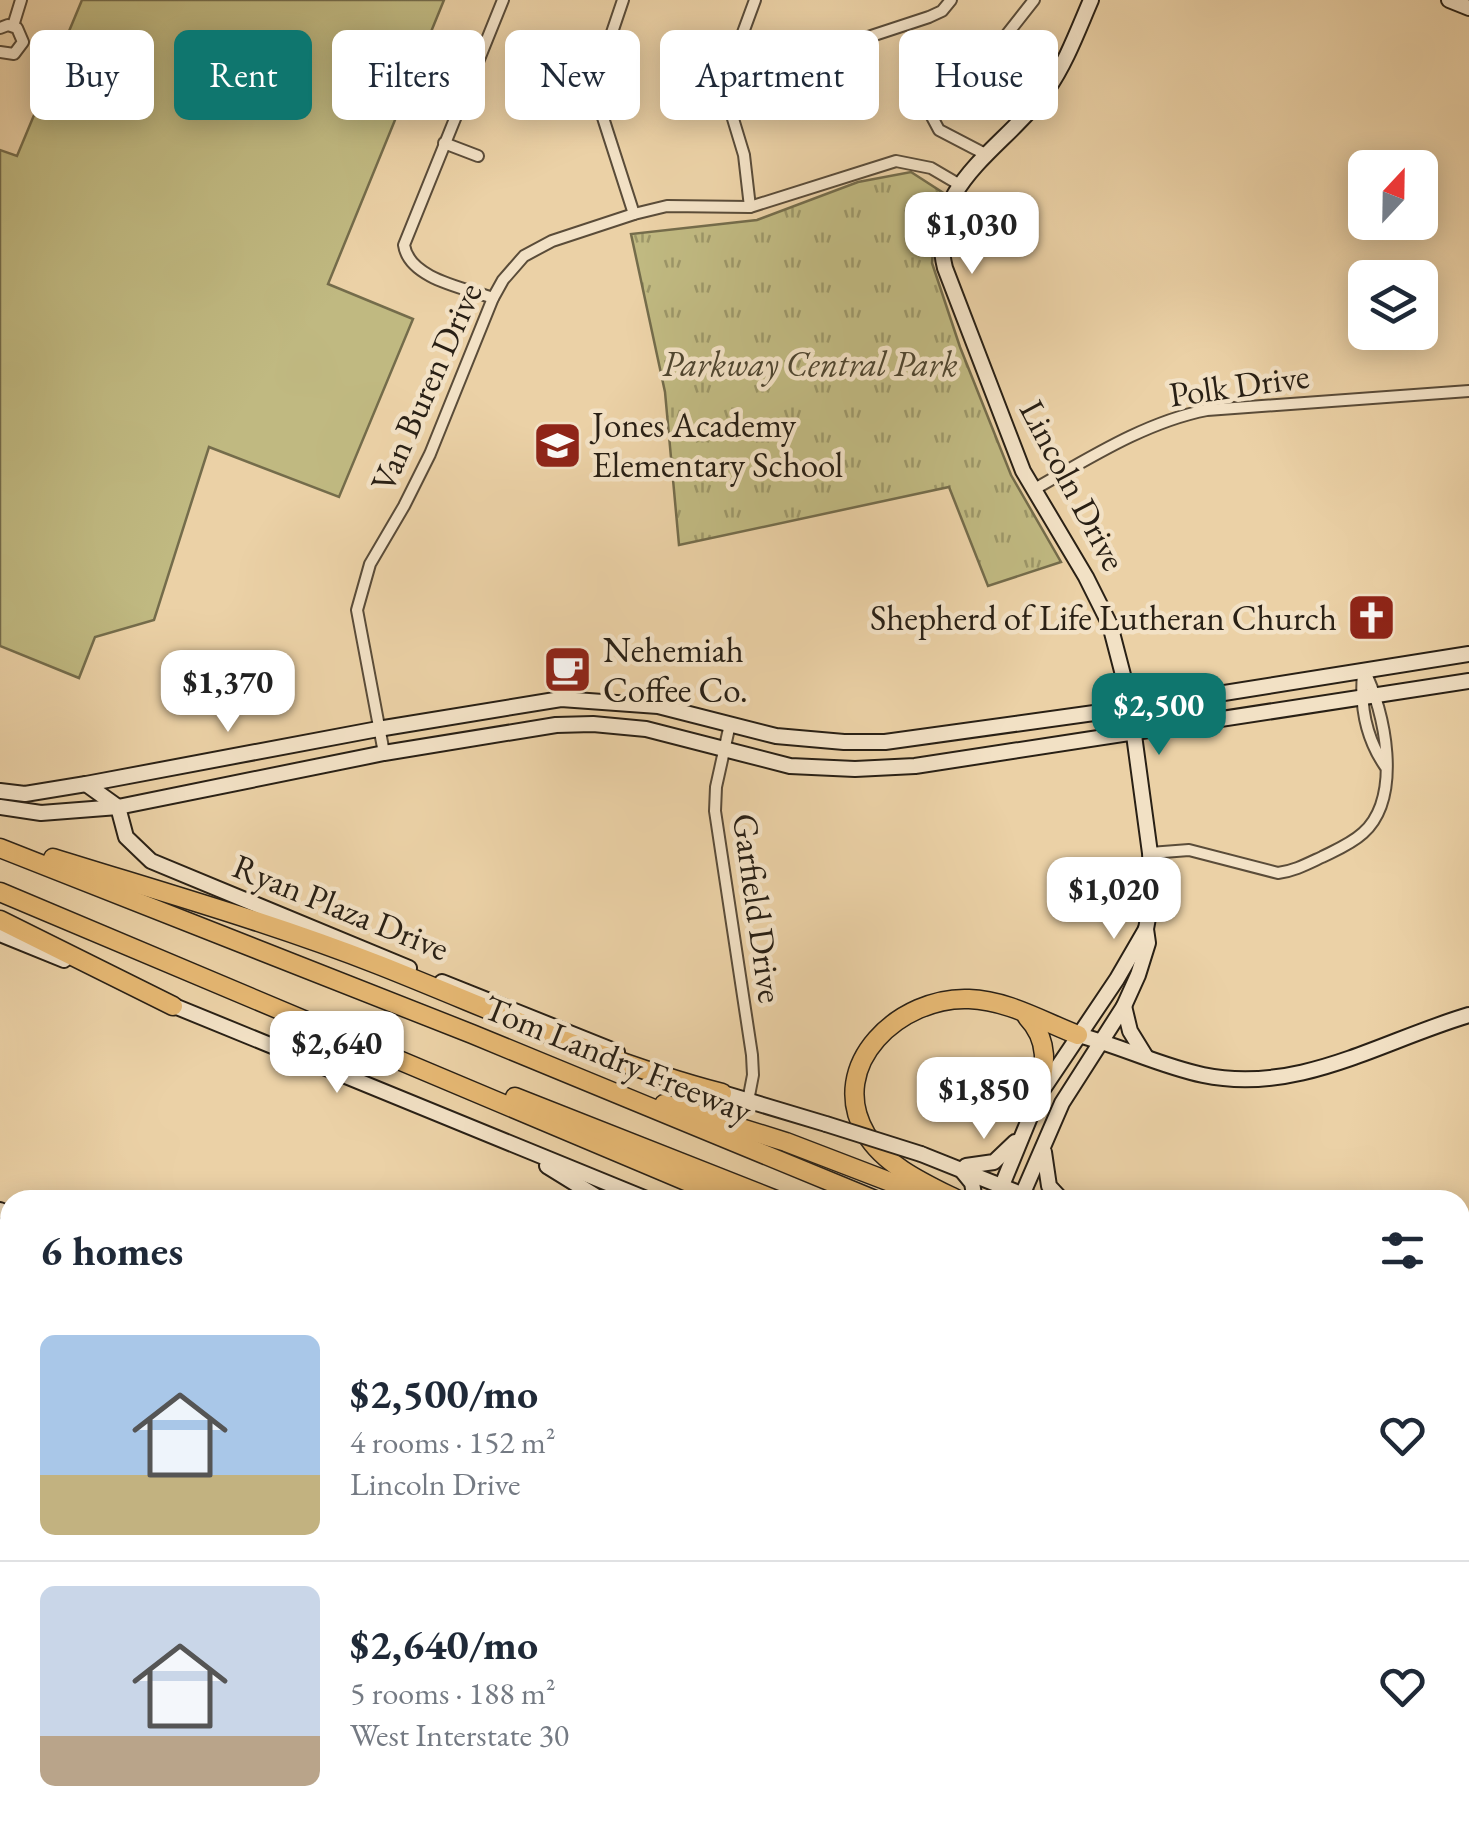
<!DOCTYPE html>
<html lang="en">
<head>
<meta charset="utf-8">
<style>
  :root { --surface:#fff; --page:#f2f2f3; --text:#1f2937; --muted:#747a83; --line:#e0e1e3; --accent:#0f766e }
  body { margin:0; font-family:"EB Garamond",serif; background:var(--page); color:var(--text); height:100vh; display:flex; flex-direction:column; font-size:38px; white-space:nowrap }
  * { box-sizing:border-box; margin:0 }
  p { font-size:32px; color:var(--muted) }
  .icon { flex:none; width:55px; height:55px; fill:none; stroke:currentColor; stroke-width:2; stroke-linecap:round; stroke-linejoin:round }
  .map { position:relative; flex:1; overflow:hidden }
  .side { position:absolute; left:0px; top:1190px; width:1470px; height:642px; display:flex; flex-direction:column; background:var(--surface); border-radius:30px 30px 0 0; box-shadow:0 5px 25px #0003 }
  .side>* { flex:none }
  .banner { position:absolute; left:30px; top:30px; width:1410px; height:90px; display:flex; gap:20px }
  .needle { width:65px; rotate:22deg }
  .controls { position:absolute; left:1348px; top:150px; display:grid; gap:20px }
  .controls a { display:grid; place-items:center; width:90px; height:90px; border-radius:15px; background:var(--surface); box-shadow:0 5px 25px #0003; font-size:50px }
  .price { position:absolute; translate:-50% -85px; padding:0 22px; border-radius:20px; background:#fff; color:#222; font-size:32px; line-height:65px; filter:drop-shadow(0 2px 5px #0008) }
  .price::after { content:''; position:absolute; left:50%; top:60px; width:30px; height:22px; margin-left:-15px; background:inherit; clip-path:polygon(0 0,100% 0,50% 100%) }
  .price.on { background:var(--accent); color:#fff }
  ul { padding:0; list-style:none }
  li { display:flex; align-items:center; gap:30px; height:250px; padding:0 40px }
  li+li { border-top:2px solid var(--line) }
  li span { display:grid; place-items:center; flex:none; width:280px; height:200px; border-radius:15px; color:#555 }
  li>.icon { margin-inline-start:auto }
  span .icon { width:120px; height:120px; fill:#fffc; stroke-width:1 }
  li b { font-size:42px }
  h2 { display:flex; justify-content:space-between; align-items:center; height:120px; padding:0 40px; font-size:42px }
  .pill { padding:0 35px; border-radius:15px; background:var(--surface); box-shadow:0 5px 25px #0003; font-size:35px; line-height:90px }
  .pill.on { background:var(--accent); color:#fff }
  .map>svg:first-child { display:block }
  .green { fill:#c0b981; stroke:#746c4b; stroke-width:2.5 }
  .park { fill:url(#park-tufts); stroke:#746c4b; stroke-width:2.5 }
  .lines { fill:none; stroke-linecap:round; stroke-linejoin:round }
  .street-casing { stroke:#5a4c39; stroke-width:14 }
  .secondary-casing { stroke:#292015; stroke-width:18 }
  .primary-casing { stroke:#292015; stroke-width:19 }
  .highway-casing { stroke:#292015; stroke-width:21 }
  .street { stroke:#f2e1c5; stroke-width:10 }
  .secondary { stroke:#f2e1c5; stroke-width:14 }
  .primary { stroke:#e6b873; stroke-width:15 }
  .highway { stroke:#e6b873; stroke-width:18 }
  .secondary-bridge-casing { stroke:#292015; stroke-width:18; stroke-linecap:butt }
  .primary-bridge-casing { stroke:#292015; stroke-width:19; stroke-linecap:butt }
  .secondary-bridge { stroke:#f2e1c5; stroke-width:14 }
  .primary-bridge { stroke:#e6b873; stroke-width:15 }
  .labels { text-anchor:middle; stroke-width:9; stroke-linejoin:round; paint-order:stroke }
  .park-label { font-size:35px; font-style:italic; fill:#4f4630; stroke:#f2e1c5 }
  .street-label { font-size:35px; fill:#292015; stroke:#f2e1c5 }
  .poi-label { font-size:35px; fill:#292015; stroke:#f2e1c5; text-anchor:start }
</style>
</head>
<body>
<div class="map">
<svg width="1469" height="1832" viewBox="0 0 1469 1832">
  <defs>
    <pattern id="park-tufts" width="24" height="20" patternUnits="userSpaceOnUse" patternTransform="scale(2.5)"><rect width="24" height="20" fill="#c0b981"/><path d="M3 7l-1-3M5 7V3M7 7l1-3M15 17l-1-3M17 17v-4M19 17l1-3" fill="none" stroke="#9c9668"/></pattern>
  </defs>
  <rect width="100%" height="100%" fill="#ebd1a6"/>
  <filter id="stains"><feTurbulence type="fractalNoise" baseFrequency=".002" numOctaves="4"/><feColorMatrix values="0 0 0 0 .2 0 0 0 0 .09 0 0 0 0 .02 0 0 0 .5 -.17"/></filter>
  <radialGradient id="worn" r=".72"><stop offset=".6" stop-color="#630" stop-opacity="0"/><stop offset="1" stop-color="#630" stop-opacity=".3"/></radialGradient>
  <!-- green -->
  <path class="green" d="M82,0H444L328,284L413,319L339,497L209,447L154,620L95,637L79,678L0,646V150L17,156Z"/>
  <!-- park -->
  <path class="park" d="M911,172L945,194L936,213L932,263L960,347L1011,475L1061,562L988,586L949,487L679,545L665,392L631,234L757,220L858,182Z"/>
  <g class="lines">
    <defs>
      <g id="street">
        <path d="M623,0L599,71L597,99L634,214"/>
        <path d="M13,26L21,0"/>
        <path d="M0,28L8,25L17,28L23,42L14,54L0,52"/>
        <path d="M734,57L766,69L774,68L929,17L942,11L951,0"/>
        <path d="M444,143L478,156"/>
        <path d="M987,155L939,130L931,115L956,86L978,71L1034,0"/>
        <path d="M750,207L744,155L727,99L734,57L755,0"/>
        <path d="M493,298C465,288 409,279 404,245L503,0"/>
        <path d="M1033,490C1088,459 1145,422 1207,410L1469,391"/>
        <path d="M1363,674C1360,707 1366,738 1385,766"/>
        <path d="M730,724L716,787L715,811L752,1055L753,1075L748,1101"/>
        <path d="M384,753L357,610L370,564L404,506L430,454L493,298L503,280L524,256L552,241L634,214L667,206L750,207L896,161L931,168L960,185"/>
        <path d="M1150,853L1189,850L1278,873C1294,871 1307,864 1322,857C1336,850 1351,844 1363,833C1403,797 1385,711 1364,670"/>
        <path d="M0,1294L10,1297"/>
        <path d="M0,1403L10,1379"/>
        <path d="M0,1455L10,1465"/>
        <path d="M0,1493L10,1483"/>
        <path d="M0,1628L10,1638"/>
        <path d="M0,1668L10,1657"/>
        <path d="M0,1780L10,1783"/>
        <path d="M1460,1820L1469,1825"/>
        <path d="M479,1822L488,1832"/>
        <path d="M45,1832L49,1822"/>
        <path d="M1025,1832L1029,1822"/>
      </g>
      <g id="secondary">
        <path d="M1449,0L1469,8"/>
        <path d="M86,784L118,807L126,837L151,861L409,968"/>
        <path d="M0,791L25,794L86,784L378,729L561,699L658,706L776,736L844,742H885L1130,708L1469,654"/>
        <path d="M0,807L41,813L118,807L384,753L556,725L593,724L646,729L790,766L855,769L915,766L1469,681"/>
        <path d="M0,934L64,960"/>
        <path d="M442,982L617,1052"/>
        <path d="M167,1003L649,1200"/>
        <path d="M1124,1006L1130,1031L1146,1057"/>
        <path d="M1078,1035C1121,1046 1160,1066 1203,1075C1298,1095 1381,1041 1469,1015"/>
        <path d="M716,1091L826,1124"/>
        <path d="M1044,1152L1049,1186L1062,1200"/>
        <path d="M921,1154L1036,1200"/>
        <path d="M547,1166L602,1200"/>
        <path d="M966,1166L994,1162L1015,1142"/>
        <path d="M963,1172L972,1183L975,1200"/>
        <path d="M996,1200L1039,1095L1117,979L1146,929"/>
        <path d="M1020,1200L1062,1103L1124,1006L1138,975L1148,943L1146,929L1152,896L1150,853L1129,698L1110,625L1086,577L1023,471L945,268C924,184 1005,149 1047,90C1066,63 1078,30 1091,0"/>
        <path d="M0,1210L10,1214"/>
        <path d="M1460,1374L1469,1380"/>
        <path d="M941,1822L946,1832"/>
        <path d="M652,1832L656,1822"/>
      </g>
      <g id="primary">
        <path d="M1460,1579L1469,1557"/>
        <path d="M1335,1832L1339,1822"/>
      </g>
      <g id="highway">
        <path d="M0,848L472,1034L875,1200"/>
        <path d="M53,858C162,892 272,923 379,965C493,1010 603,1062 722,1093"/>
        <path d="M0,892L731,1200"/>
        <path d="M0,920L173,1006"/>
        <path d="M1027,1017C1050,1041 1045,1066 1039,1095"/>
        <path d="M515,1097L776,1200"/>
        <path d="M664,1104L786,1142L932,1198"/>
        <path d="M958,1200C926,1184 885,1166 866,1134C825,1064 901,996 969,999C1007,1000 1044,1022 1078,1035"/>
        <path d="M1460,1411L1469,1415"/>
        <path d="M1460,1480L1469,1484"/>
      </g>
    </defs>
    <!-- street casing -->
    <use href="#street" class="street-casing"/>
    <!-- secondary casing -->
    <use href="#secondary" class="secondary-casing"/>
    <!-- primary casing -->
    <use href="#primary" class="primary-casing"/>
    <!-- highway casing -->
    <use href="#highway" class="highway-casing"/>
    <!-- street -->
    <use href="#street" class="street"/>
    <!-- secondary -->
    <use href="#secondary" class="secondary"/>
    <!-- primary -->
    <use href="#primary" class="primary"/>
    <!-- highway -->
    <use href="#highway" class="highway"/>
    <defs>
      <g id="secondary-bridge">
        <path d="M826,1124L921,1154"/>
        <path d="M1460,1458L1469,1435"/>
      </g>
      <path id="primary-bridge" d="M1460,1515L1469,1493"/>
    </defs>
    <!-- secondary-bridge casing -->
    <use href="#secondary-bridge" class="secondary-bridge-casing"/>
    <!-- primary-bridge casing -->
    <use href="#primary-bridge" class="primary-bridge-casing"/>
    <!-- secondary-bridge -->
    <use href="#secondary-bridge" class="secondary-bridge"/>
    <!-- primary-bridge -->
    <use href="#primary-bridge" class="primary-bridge"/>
  </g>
  <!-- icons -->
  <defs>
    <symbol id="school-square" viewBox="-11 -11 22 22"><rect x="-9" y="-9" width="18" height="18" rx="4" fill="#8f2418" stroke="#f2e1c5"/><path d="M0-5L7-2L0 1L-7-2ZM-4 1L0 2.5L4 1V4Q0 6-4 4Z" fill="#fff"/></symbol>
    <symbol id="church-square" viewBox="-11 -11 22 22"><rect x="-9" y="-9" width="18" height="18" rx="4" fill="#8f2418" stroke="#f2e1c5"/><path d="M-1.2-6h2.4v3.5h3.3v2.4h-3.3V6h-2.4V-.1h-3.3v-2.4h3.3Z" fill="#fff"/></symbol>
    <symbol id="cafe-square" viewBox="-11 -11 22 22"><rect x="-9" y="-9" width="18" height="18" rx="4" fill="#8f2418" stroke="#f2e1c5"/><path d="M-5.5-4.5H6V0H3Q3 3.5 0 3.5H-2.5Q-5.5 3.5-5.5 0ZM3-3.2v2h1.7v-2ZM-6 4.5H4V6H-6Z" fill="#fff"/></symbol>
  </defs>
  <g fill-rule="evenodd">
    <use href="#school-square" x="530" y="418" width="55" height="55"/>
    <use href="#church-square" x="1344" y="590" width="55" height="55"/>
    <use href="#cafe-square" x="540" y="642" width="55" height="55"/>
  </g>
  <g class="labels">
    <!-- park labels -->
    <g class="park-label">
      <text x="810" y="376">Parkway Central Park</text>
    </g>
    <!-- street labels -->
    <g class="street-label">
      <text transform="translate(1239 385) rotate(-8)" y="12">Polk Drive</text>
      <text transform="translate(426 387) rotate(-66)" y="12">Van Buren Drive</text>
      <text transform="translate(1073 485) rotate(62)" y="12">Lincoln Drive</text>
      <text transform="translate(341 907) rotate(22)" y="12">Ryan Plaza Drive</text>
      <text transform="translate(758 908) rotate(82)" y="12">Garfield Drive</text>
      <text transform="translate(618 1059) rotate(22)" y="12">Tom Landry Freeway</text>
    </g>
    <!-- poi labels -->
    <g class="poi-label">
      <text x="592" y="437">Jones Academy<tspan x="592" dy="40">Elementary School</tspan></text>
      <text x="1337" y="630" text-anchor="end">Shepherd of Life Lutheran Church</text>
      <text x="603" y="662">Nehemiah<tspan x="603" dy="40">Coffee Co.</tspan></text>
    </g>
  </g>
  <rect width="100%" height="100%" filter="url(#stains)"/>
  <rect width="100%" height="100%" fill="url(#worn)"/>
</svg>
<div class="controls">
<a><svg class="needle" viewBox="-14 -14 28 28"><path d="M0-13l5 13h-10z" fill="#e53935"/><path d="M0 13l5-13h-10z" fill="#747a83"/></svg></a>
<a><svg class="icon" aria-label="layers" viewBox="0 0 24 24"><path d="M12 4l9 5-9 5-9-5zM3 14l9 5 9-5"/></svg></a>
</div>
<b class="price" style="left:972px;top:277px">$1,030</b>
<b class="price" style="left:228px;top:735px">$1,370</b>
<b class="price on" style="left:1159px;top:758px">$2,500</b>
<b class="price" style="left:1114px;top:942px">$1,020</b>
<b class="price" style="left:337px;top:1096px">$2,640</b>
<b class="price" style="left:984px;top:1142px">$1,850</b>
<div class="banner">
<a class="pill">Buy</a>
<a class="pill on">Rent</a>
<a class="pill">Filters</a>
<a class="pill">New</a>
<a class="pill">Apartment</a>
<a class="pill">House</a>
</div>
<section class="side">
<h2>6 homes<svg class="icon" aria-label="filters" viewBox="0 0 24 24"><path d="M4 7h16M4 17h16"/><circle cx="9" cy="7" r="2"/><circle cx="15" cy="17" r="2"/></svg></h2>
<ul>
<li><span style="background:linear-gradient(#a9c7e8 70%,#c2b280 0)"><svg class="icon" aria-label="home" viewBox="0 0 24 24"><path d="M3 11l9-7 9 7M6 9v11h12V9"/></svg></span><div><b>$2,500/mo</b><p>4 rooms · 152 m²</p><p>Lincoln Drive</p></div><svg class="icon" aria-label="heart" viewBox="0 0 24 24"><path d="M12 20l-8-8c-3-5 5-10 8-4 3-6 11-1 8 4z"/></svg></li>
<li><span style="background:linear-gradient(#c9d6e8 75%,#b9a48a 0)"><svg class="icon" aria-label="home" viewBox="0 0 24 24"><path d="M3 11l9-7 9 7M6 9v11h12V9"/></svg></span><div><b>$2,640/mo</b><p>5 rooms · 188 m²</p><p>West Interstate 30</p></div><svg class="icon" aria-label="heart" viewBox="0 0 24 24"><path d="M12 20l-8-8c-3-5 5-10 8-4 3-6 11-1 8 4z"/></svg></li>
</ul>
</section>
</div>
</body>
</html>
